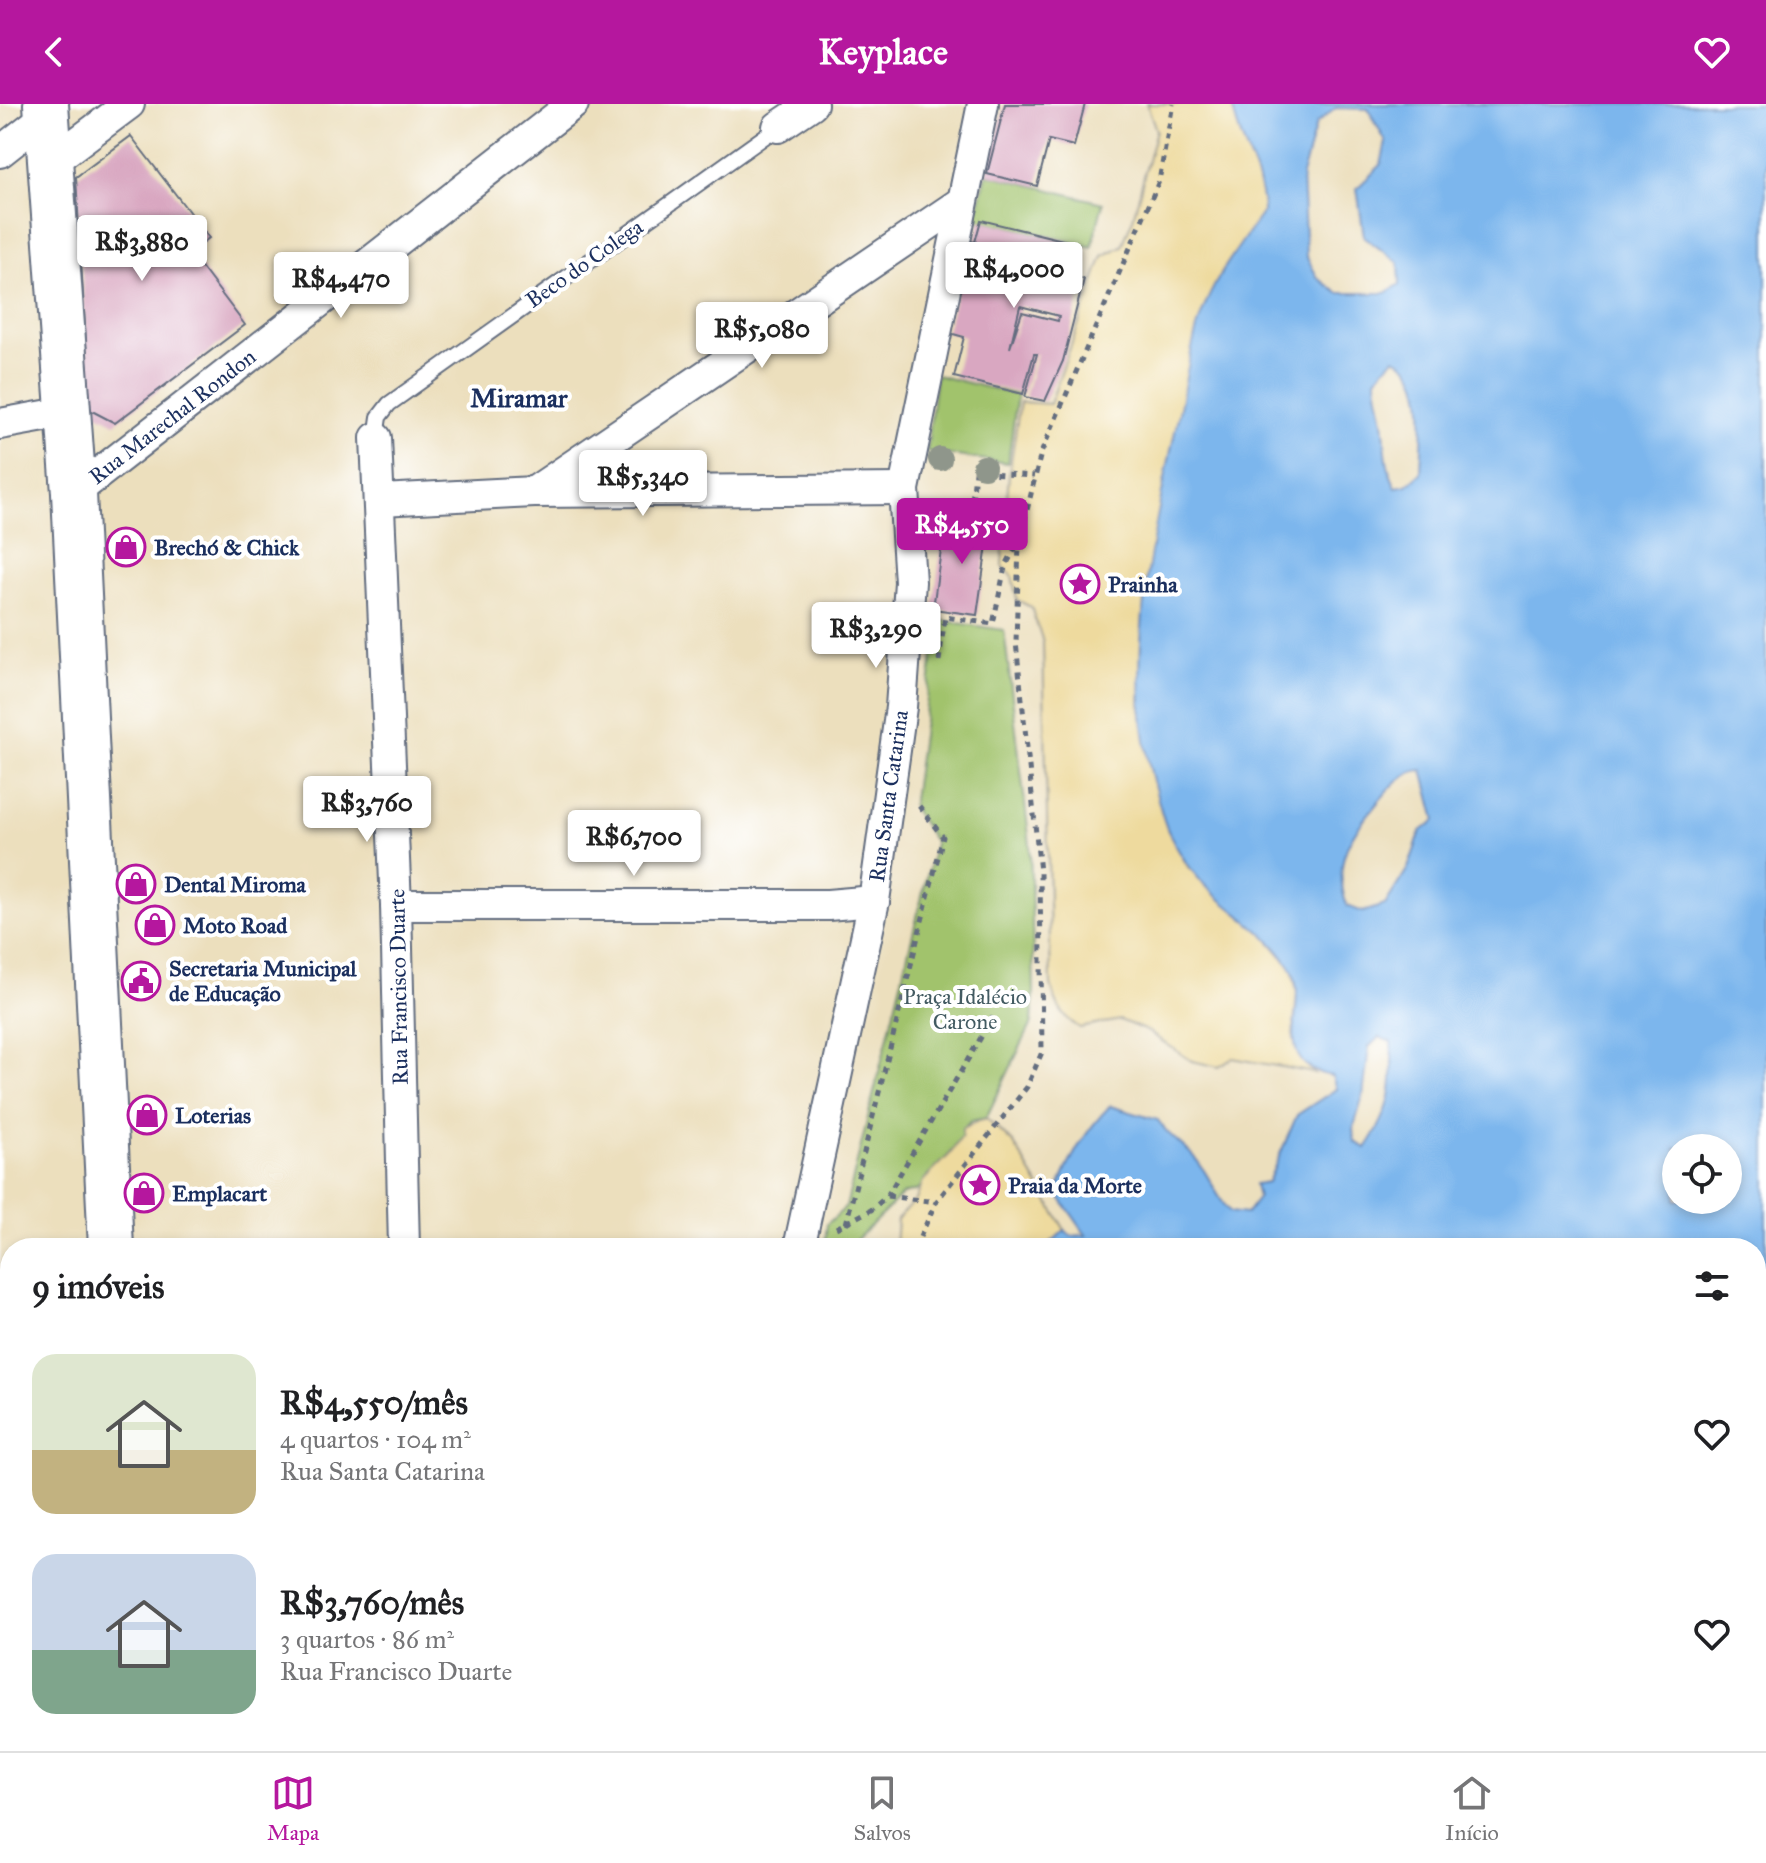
<!DOCTYPE html>
<html lang="pt">
<head>
<meta charset="utf-8">
<style>
  :root { --surface:#fff; --page:#f2f2f2; --text:#202124; --muted:#757577; --line:#e0e0e0; --accent:#b5179e }
  body { margin:0; font-family:"IM FELL Great Primer",serif; background:var(--page); color:var(--text); height:100vh; display:flex; flex-direction:column; font-size:30px; white-space:nowrap }
  * { box-sizing:border-box; margin:0 }
  p { font-size:26px; color:var(--muted) }
  .icon { flex:none; width:44px; height:44px; fill:none; stroke:currentColor; stroke-width:2; stroke-linecap:round; stroke-linejoin:round }
  .map { position:relative; flex:1; overflow:hidden }
  .side { position:absolute; left:0px; top:1134px; width:1766px; height:514px; display:flex; flex-direction:column; background:var(--surface); border-radius:32px 32px 0 0; box-shadow:0 4px 12px #0003 }
  .side>* { flex:none }
  .fabs { position:absolute; left:1662px; top:1030px; display:grid; gap:16px }
  .fabs a { display:grid; place-items:center; width:80px; height:80px; border-radius:50%; background:var(--surface); box-shadow:0 4px 12px #0003; font-size:40px }
  .price { position:absolute; translate:-50% -68px; padding:0 18px; border-radius:8px; background:#fff; color:#222; font-size:26px; line-height:52px; filter:drop-shadow(0 2px 4px #0008) }
  .price::after { content:''; position:absolute; left:50%; top:48px; width:24px; height:18px; margin-left:-12px; background:inherit; clip-path:polygon(0 0,100% 0,50% 100%) }
  .price.on { background:var(--accent); color:#fff }
  ul { padding:0; list-style:none }
  li { display:flex; align-items:center; gap:24px; height:200px; padding:0 32px }
  li span { display:grid; place-items:center; flex:none; width:224px; height:160px; border-radius:24px; color:#555 }
  li>.icon { margin-inline-start:auto }
  span .icon { width:96px; height:96px; fill:#fffc; stroke-width:1 }
  li b { font-size:34px }
  h2 { display:flex; justify-content:space-between; align-items:center; height:96px; padding:0 32px; font-size:34px }
  header { display:flex; justify-content:space-between; align-items:center; height:104px; padding:0 32px; background:var(--accent); color:#fff; font-size:36px; font-weight:700 }
  .menu { display:flex; justify-content:space-around; align-items:center; height:112px; border-top:2px solid var(--line); background:var(--surface); font-size:22px; color:var(--muted) }
  .menu a { display:grid; justify-items:center; gap:4px }
  .menu .on { color:var(--accent) }
  .map>svg:first-child { display:block }
  .green { fill:#a1c36c; stroke:#5e7965; stroke-width:2 }
  .sand { fill:#eeda9e; stroke:#84847e; stroke-width:2 }
  .water { fill:#7cb6ed; stroke:#4c72a6; stroke-width:2; fill-rule:evenodd }
  .building { fill:#d9a7c1; fill-rule:evenodd }
  .lines { fill:none; stroke-linecap:round; stroke-linejoin:round }
  .lane-casing { stroke:#646d7f; stroke-width:18 }
  .street-casing { stroke:#646d7f; stroke-width:34 }
  .primary-casing { stroke:#646d7f; stroke-width:48 }
  .path { stroke:#646d7f; stroke-width:5; stroke-dasharray:6 6; stroke-linecap:butt }
  .lane { stroke:#fff; stroke-width:14 }
  .street { stroke:#fff; stroke-width:30 }
  .primary { stroke:#fff; stroke-width:44 }
  .tree { fill:#8f968b }
  .labels { text-anchor:middle; stroke-width:8; stroke-linejoin:round; paint-order:stroke }
  .street-label { font-size:22px; fill:#1b2f5e; stroke:#fff }
  .poi-label { font-size:22px; font-weight:bold; fill:#1b2f5e; stroke:#fff; text-anchor:start }
  .park-label { font-size:22px; fill:#435b62; stroke:#fff }
  .quarter-label { font-size:26px; font-weight:bold; fill:#1b2f5e; stroke:#fff }
</style>
</head>
<body>
<header><svg class="icon" aria-label="back" viewBox="0 0 24 24"><path d="M15 5l-7 7 7 7"/></svg>Keyplace<svg class="icon" aria-label="heart" viewBox="0 0 24 24"><path d="M12 20l-8-8c-3-5 5-10 8-4 3-6 11-1 8 4z"/></svg></header>
<div class="map">
<svg width="1766" height="1647" viewBox="0 0 1766 1647">
  <rect width="100%" height="100%" fill="#fff"/>
  <filter id="ink" filterUnits="userSpaceOnUse"><feTurbulence type="fractalNoise" baseFrequency=".0125" numOctaves="2"/><feDisplacementMap in="SourceGraphic" scale="16" xChannelSelector="R" yChannelSelector="G"/><feConvolveMatrix kernelMatrix="1 2 1 2 8 2 1 2 1" color-interpolation-filters="sRGB"/></filter>
  <filter id="wash" filterUnits="userSpaceOnUse"><feTurbulence type="fractalNoise" baseFrequency=".006" numOctaves="4" result="noise"/><feDisplacementMap in="SourceGraphic" scale="32" xChannelSelector="R" yChannelSelector="G"/><feGaussianBlur stdDeviation="1.8" result="paint"/><feColorMatrix in="noise" values="0 0 0 0 0 0 0 0 0 0 0 0 0 0 0 0 0 1.4 0 .05"/><feComposite in="paint" operator="in"/></filter>
  <g filter="url(#wash)">
    <rect width="100%" height="100%" fill="#ecdfbd"/>
    <!-- green -->
    <g class="green">
      <path d="M987,70L1103,99L1092,143L975,115Z"/>
      <path d="M936,271L1017,291L1008,359L927,348Z"/>
      <path d="M938,516L1004,526L1030,741L1034,887L1032,919L986,1014L971,1017L962,1025V1032L950,1050L918,1086L903,1090L852,1140L825,1138L827,1120L846,1103L935,739L912,703Z"/>
      <path d="M0,1330L10,1370V1447L0,1448Z"/>
    </g>
    <!-- sand -->
    <g class="sand">
      <path d="M1147,0H1232C1238,38 1263,70 1263,108L1222,167L1201,212L1144,489L1140,600L1167,725L1188,763L1266,833L1292,864L1297,889L1293,931L1298,951L1314,969L1233,954L1219,963L1192,957L1147,927L1120,916L1080,924C1062,913 1056,901 1051,881L1043,538L1031,503L1017,496L1012,472L1002,461L1009,370L1020,298L1050,300L1103,152L1122,142L1133,114L1156,26Z"/>
      <path d="M986,1014L1014,1040L1065,1126L1045,1144H895L897,1115L916,1096L923,1077L950,1050L962,1032V1024Z"/>
      <path d="M734,1638H934L935,1647H897L888,1642L887,1647H739Z"/>
    </g>
    <!-- water -->
    <path class="water" d="M1232,0H1766V1647H935L934,1638H1756V1144H1045L1065,1126L1071,1132L1086,1131L1057,1089C1068,1057 1086,1026 1110,1002L1158,1016C1168,1033 1182,1039 1194,1053C1209,1069 1215,1091 1230,1108L1246,1110L1258,1094L1255,1080L1268,1078L1297,1011L1336,985L1332,972C1265,960 1313,899 1290,862C1270,830 1238,812 1211,787C1193,771 1180,751 1169,729C1163,717 1160,702 1156,688C1121,567 1151,439 1177,318C1185,284 1189,245 1201,212C1214,174 1240,141 1263,108C1263,70 1238,38 1232,0ZM1336,4L1368,5L1386,38L1381,61L1357,84L1364,133L1399,159L1400,180L1386,189H1338L1318,174L1306,152L1302,71L1316,20ZM1394,254C1433,267 1421,337 1421,369L1407,381L1396,383C1383,359 1387,337 1382,312C1380,298 1376,288 1376,274ZM1423,666L1436,716L1421,727L1408,764L1385,801L1363,808L1347,802C1331,756 1351,731 1379,697C1392,682 1403,667 1423,666ZM1379,933L1391,938C1395,983 1392,1006 1366,1044L1355,1038L1353,1026L1363,992L1369,943ZM1676,1044H1728V1096H1676Z"/>
    <g id="blocks">
      <!-- building -->
      <g class="building">
        <path d="M1005,0H1085L1074,42L1049,36L1037,82L987,70Z"/>
        <path d="M131,32L209,134L190,148L245,221L115,319L90,306L76,73Z"/>
        <path d="M981,116L1067,137L1059,169L1084,175L1063,257L1045,297L1025,293L1037,250H1034L1023,290L954,273L964,233L946,228L970,137L975,138ZM1020,202L1059,212L1058,217L1022,208L1010,244Z"/>
        <path d="M945,416L1000,423L998,435L988,434L977,511L933,505Z"/>
      </g>
    </g>
  </g>
  <g filter="url(#ink)">
    <use href="#blocks" fill-opacity="0" stroke="#646d7f" stroke-width="2"/>
    <g class="lines">
      <defs>
        <path id="lane" d="M376,334L379,313L389,300L778,23"/>
        <g id="street">
          <path d="M778,23L812,0"/>
          <path d="M0,48L47,11"/>
          <path d="M50,59L129,0"/>
          <path d="M0,320L67,308"/>
          <path d="M376,334L396,801L404,1144"/>
          <path d="M534,388L960,99"/>
          <path d="M74,389L573,0"/>
          <path d="M381,396L534,388L904,385"/>
          <path d="M396,801H828L874,797"/>
          <path d="M799,1144L874,797L901,603L910,478L904,385L983,0"/>
          <path d="M0,1211L10,1252"/>
          <path d="M721,1647L722,1638"/>
        </g>
        <g id="primary">
          <path d="M46,0L74,389L111,1144"/>
          <path d="M120,1638V1647"/>
        </g>
      </defs>
      <!-- lane casing -->
      <use href="#lane" class="lane-casing"/>
      <!-- street casing -->
      <use href="#street" class="street-casing"/>
      <!-- primary casing -->
      <use href="#primary" class="primary-casing"/>
      <!-- path -->
      <g class="path">
        <path d="M936,403L971,408L975,368L1034,372"/>
        <path d="M939,557L945,513L993,520L1005,463L1018,439"/>
        <path d="M887,1092L936,1098"/>
        <path d="M846,1120L943,733L919,702"/>
        <path d="M836,1124L871,1106L887,1092L993,913"/>
        <path d="M915,1144L936,1098L1027,983L1042,948L1040,768L1016,538L1019,439L1041,349L1159,77L1173,0"/>
        <path d="M781,1647V1638"/>
      </g>
      <!-- lane -->
      <use href="#lane" class="lane"/>
      <!-- street -->
      <use href="#street" class="street"/>
      <!-- primary -->
      <use href="#primary" class="primary"/>
    </g>
    <!-- trees -->
    <g class="tree">
      <circle cx="940" cy="355" r="12"/>
      <circle cx="984" cy="363" r="12"/>
    </g>
  </g>
  <!-- icons -->
  <defs>
    <symbol id="shop-ring" viewBox="-11 -11 22 22"><circle r="9.5" fill="#fff" stroke="#b5179e" stroke-width="1.5"/><path d="M-5-2.5h2.3a2.7 3.5 0 0 1 5.4 0H5L5.5 6h-11ZM-1.5-2.5h3a1.5 2.3 0 0 0-3 0Z" fill="#b5179e"/></symbol>
    <symbol id="sight-ring" viewBox="-11 -11 22 22"><circle r="9.5" fill="#fff" stroke="#b5179e" stroke-width="1.5"/><path d="M0-6L1.8-2.2L6-1.7L2.9 1.2L3.7 5.4L0 3.3L-3.7 5.4L-2.9 1.2L-6-1.7L-1.8-2.2Z" fill="#b5179e"/></symbol>
    <symbol id="civic-ring" viewBox="-11 -11 22 22"><circle r="9.5" fill="#fff" stroke="#b5179e" stroke-width="1.5"/><path d="M-.6-6.5H3V-4.5H.6V-3L4-1V1h2V6H-6V1h2V-1L-.6-3ZM-1.2 2.5V6h2.4V2.5Z" fill="#b5179e"/></symbol>
  </defs>
  <g fill-rule="evenodd">
    <use href="#shop-ring" x="104" y="421" width="44" height="44"/>
    <use href="#sight-ring" x="1058" y="458" width="44" height="44"/>
    <use href="#shop-ring" x="114" y="758" width="44" height="44"/>
    <use href="#shop-ring" x="133" y="799" width="44" height="44"/>
    <use href="#civic-ring" x="119" y="855" width="44" height="44"/>
    <use href="#shop-ring" x="125" y="989" width="44" height="44"/>
    <use href="#sight-ring" x="958" y="1059" width="44" height="44"/>
    <use href="#shop-ring" x="122" y="1067" width="44" height="44"/>
  </g>
  <g class="labels">
    <!-- street labels -->
    <g class="street-label">
      <text transform="translate(584 159) rotate(-35)" y="8">Beco do Colega</text>
      <text transform="translate(172 312) rotate(-38)" y="8">Rua Marechal Rondon</text>
      <text transform="translate(888 692) rotate(-82)" y="8">Rua Santa Catarina</text>
      <text transform="translate(398 883) rotate(-91)" y="8">Rua Francisco Duarte</text>
    </g>
    <!-- poi labels -->
    <g class="poi-label">
      <text x="154" y="451">Brechó &amp; Chick</text>
      <text x="1108" y="488">Prainha</text>
      <text x="164" y="788">Dental Miroma</text>
      <text x="183" y="829">Moto Road</text>
      <text x="169" y="872">Secretaria Municipal<tspan x="169" dy="25">de Educação</tspan></text>
      <text x="175" y="1019">Loterias</text>
      <text x="1008" y="1089">Praia da Morte</text>
      <text x="172" y="1097">Emplacart</text>
    </g>
    <!-- park labels -->
    <g class="park-label">
      <text x="965" y="900">Praça Idalécio<tspan x="965" dy="25">Carone</tspan></text>
    </g>
    <!-- quarter labels -->
    <g class="quarter-label">
      <text x="519" y="303">Miramar</text>
    </g>
  </g>
</svg>
<div class="fabs">
<a><svg class="icon" aria-label="locate" viewBox="0 0 24 24"><circle cx="12" cy="12" r="6"/><path d="M12 2v4M12 18v4M2 12h4M18 12h4"/></svg></a>
</div>
<b class="price" style="left:142px;top:179px">R$3,880</b>
<b class="price" style="left:1014px;top:206px">R$4,000</b>
<b class="price" style="left:341px;top:216px">R$4,470</b>
<b class="price" style="left:762px;top:266px">R$5,080</b>
<b class="price" style="left:643px;top:414px">R$5,340</b>
<b class="price on" style="left:962px;top:462px">R$4,550</b>
<b class="price" style="left:876px;top:566px">R$3,290</b>
<b class="price" style="left:367px;top:740px">R$3,760</b>
<b class="price" style="left:634px;top:774px">R$6,700</b>
<section class="side">
<h2>9 imóveis<svg class="icon" aria-label="filters" viewBox="0 0 24 24"><path d="M4 7h16M4 17h16"/><circle cx="9" cy="7" r="2"/><circle cx="15" cy="17" r="2"/></svg></h2>
<ul>
<li><span style="background:linear-gradient(#dfe7d0 60%,#c2b280 0)"><svg class="icon" aria-label="home" viewBox="0 0 24 24"><path d="M3 11l9-7 9 7M6 9v11h12V9"/></svg></span><div><b>R$4,550/mês</b><p>4 quartos · 104 m²</p><p>Rua Santa Catarina</p></div><svg class="icon" aria-label="heart" viewBox="0 0 24 24"><path d="M12 20l-8-8c-3-5 5-10 8-4 3-6 11-1 8 4z"/></svg></li>
<li><span style="background:linear-gradient(#c9d6e8 60%,#7fa58c 0)"><svg class="icon" aria-label="home" viewBox="0 0 24 24"><path d="M3 11l9-7 9 7M6 9v11h12V9"/></svg></span><div><b>R$3,760/mês</b><p>3 quartos · 86 m²</p><p>Rua Francisco Duarte</p></div><svg class="icon" aria-label="heart" viewBox="0 0 24 24"><path d="M12 20l-8-8c-3-5 5-10 8-4 3-6 11-1 8 4z"/></svg></li>
</ul>
</section>
</div>
<nav class="menu">
<a class="on"><svg class="icon" aria-label="map" viewBox="0 0 24 24"><path d="M3 6l6-2 6 2 6-2v14l-6 2-6-2-6 2zM9 4v14M15 6v14"/></svg>Mapa</a>
<a><svg class="icon" aria-label="saved" viewBox="0 0 24 24"><path d="M7 4h10v16l-5-4-5 4z"/></svg>Salvos</a>
<a><svg class="icon" aria-label="home" viewBox="0 0 24 24"><path d="M3 11l9-7 9 7M6 9v11h12V9"/></svg>Início</a>
</nav>
</body>
</html>
